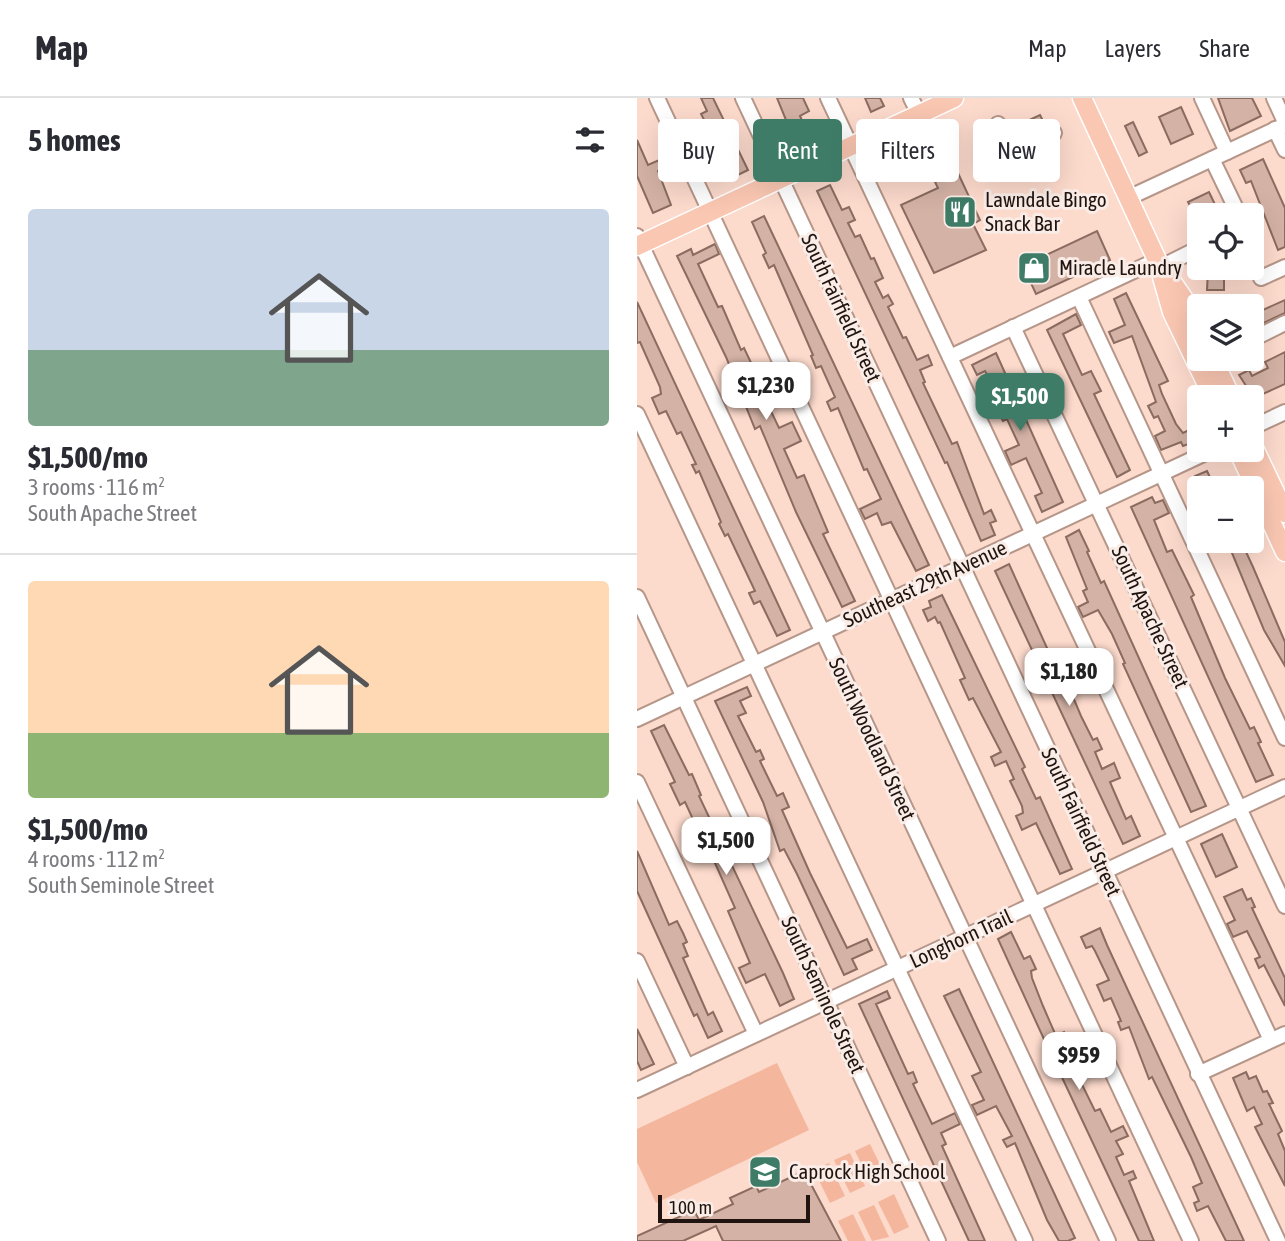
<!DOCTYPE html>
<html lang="en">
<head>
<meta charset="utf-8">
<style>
  :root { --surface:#fff; --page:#f7f7f7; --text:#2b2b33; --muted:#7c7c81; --line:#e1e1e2; --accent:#3f7c68 }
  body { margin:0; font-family:"Asap Condensed",sans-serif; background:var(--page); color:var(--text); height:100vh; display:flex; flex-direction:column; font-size:26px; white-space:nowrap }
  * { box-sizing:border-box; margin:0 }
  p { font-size:23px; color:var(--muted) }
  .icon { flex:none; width:38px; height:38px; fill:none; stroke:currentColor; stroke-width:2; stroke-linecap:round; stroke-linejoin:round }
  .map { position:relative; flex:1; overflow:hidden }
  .side { display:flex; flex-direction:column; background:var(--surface); width:637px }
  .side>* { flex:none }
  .guide { position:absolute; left:21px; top:21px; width:522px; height:63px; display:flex; gap:14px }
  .tools { position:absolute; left:550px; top:105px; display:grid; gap:14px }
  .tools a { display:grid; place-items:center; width:77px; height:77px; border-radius:7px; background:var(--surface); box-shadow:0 7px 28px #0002; font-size:35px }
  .scale { position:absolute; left:21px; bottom:18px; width:152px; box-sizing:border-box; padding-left:7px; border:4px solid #1f140f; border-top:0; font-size:19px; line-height:24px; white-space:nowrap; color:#1f140f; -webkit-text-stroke:5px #faece6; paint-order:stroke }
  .price { position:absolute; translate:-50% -60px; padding:0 16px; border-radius:14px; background:#fff; color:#222; font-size:23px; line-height:46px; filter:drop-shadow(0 2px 4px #0008) }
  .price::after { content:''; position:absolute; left:50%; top:42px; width:21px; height:16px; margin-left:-10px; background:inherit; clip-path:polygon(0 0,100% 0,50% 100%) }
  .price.active { background:var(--accent); color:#fff }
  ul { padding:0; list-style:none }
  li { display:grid; align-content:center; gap:14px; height:371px; padding:0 28px }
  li+li { border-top:2px solid var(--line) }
  li span { display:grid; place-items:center; height:217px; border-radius:7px; color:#555 }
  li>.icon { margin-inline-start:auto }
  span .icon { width:126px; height:126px; fill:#fffc; stroke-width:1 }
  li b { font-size:30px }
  h2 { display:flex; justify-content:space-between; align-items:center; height:84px; padding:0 28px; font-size:30px }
  .chip { padding:0 24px; border-radius:7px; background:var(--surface); box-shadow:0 7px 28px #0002; font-size:24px; line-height:63px }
  .chip.active { background:var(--accent); color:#fff }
  header { display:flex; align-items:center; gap:42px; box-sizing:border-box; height:98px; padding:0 35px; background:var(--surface); border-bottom:2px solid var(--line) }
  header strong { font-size:33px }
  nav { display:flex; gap:38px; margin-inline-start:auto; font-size:24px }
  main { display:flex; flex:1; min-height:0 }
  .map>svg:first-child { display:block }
  .green { fill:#f4b69c }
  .building { fill:#d4b2a5; stroke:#8a6c60; stroke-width:2 }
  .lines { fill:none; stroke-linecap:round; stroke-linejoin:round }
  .minor-casing { stroke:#b69689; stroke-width:18 }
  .major-casing { stroke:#fff; stroke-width:21 }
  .minor { stroke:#fff; stroke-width:14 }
  .major { stroke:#fac7b2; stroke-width:18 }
  .labels { text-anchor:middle; stroke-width:6; stroke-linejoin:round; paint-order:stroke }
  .poi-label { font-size:21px; fill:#1f140f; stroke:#faece6; text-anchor:start }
  .street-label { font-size:21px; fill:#1f140f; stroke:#faece6 }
</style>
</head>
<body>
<header>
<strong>Map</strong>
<nav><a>Map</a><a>Layers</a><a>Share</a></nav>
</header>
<main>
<section class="side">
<h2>5 homes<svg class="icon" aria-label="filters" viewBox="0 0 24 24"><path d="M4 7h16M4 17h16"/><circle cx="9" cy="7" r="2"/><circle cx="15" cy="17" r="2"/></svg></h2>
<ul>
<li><span style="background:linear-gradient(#c9d6e8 65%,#7fa58c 0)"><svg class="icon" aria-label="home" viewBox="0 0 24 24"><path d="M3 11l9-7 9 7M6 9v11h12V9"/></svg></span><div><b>$1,500/mo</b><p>3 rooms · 116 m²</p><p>South Apache Street</p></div></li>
<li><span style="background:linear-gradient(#ffd9b3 70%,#8fb573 0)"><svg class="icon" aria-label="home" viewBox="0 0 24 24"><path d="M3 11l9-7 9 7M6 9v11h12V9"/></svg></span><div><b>$1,500/mo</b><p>4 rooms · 112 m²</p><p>South Seminole Street</p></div></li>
</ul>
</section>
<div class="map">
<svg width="648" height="1143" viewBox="0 0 648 1143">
  <rect width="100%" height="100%" fill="#fcdacc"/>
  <!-- green -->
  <g class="green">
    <path d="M140,965L172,1032L19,1105L0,1064V1031Z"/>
    <path d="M233,1046L249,1079L234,1086L218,1053Z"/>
    <path d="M213,1055L228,1088L213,1095L197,1062Z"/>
    <path d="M192,1065L208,1098L193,1105L177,1072Z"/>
    <path d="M257,1096L272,1129L257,1136L241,1104Z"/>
    <path d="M237,1107L252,1139L235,1143L221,1114Z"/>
    <path d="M216,1116L229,1143H211L201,1123Z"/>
  </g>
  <!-- building -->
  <g class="building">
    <path d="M64,0H76L111,72L97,79L64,16L70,13Z"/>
    <path d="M140,0H166L172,13L163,18L174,43L160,49Z"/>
    <path d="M228,0H243L247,8L234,14Z"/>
    <path d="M581,0H615L624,18L593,33Z"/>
    <path d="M544,9L556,36L534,46L522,19Z"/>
    <path d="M403,17L407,25L375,39L373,31Z"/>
    <path d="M496,24L510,54L502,58L488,28Z"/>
    <path d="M0,42L11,67L36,56L39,64L21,73L34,107L16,115L0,78Z"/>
    <path d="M626,61L648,110V149L641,152L614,83L609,85L603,72Z"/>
    <path d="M320,73L343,122L336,126L349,152L297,175L264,107L301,90L298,84Z"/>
    <path d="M193,87L205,112L212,109L218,122L211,125L218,139L223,137L234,161L237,160L246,180L238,184L246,200L251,197L256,206L251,209L266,240L269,239L280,262L291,257L295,267L283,272L288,284L286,285L315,346L320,344L347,416L354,412L359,423L353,425L358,437L344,443L310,364L308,365L180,93Z"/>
    <path d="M572,94L583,117H558L551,104Z"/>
    <path d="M127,118L292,467L279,473L254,424L245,427L240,415L228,421L223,411L244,401L230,371L227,372L201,310L194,313L190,304L198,299L184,268L179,270L174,258L176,257L137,167L132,170L126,157L129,155L115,124Z"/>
    <path d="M460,133L473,162L399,196L386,168Z"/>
    <path d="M78,146L82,156L61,166L81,209L85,208L104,252L107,250L117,271L111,274L128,311L132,309L142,330L155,324L164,343L147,351L160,380L167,377L191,434L186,436L218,503L205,509L159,414L123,328L118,331L89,259L40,158L54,151L56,157Z"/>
    <path d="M571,172L595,173V181H587V192H570Z"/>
    <path d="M489,195L531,283L522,287L525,296L539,326L546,335L552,332L557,344L546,348L544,344L524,352L518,338L528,333L521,318L517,320L511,308L519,304L495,238L477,245L472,234L488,227L477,201Z"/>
    <path d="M648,202V215L622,227L617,216Z"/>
    <path d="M0,204L153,532L140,538L123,503L117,506L112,495L118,493L91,436L88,438L82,426L84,424L62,373L59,375L55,367L59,366L44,334L40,336L29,313L22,316L15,300L24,296L23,289L3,244L0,245Z"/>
    <path d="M439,216L444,227L426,236L445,277L454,273L464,293L457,296L493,372L480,379L410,232Z"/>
    <path d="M648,254V286L617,300L602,277L612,272L615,278L631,270L628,264Z"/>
    <path d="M359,255L426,404L405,414L398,398L405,395L389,360L374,367L368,353L382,347L370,321L366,323L362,316L368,313L354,283L348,273L340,277L335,267Z"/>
    <path d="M570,373L578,390H564L558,378Z"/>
    <path d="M515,399L518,405L526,402L532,415L517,422L530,454L535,452L557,497L554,499L588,580L613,631L617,629L624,644L621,645L636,677L619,684L494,409Z"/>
    <path d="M442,432L452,453L450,454L464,485L467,483L569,708L554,714L486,566L488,565L475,536L461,512L446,519L441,509L451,504L446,493L450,491L429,439Z"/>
    <path d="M590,443H604L616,469L648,544V568L627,532Z"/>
    <path d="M372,466L419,570L423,568L444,618L456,642L460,640L465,651L458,654L465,671L477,665L483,680L473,684L476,691L489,721L494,718L503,738L486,746L358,473Z"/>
    <path d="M305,497L388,669L385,671L399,701L403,699L435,771L423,776L399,725L385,732L379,718L386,715L385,708L373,683L377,681L369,663L358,668L354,659L364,654L336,600L332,602L323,582L328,580L303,524L301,525L298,519L291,523L286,512L294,509L292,503Z"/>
    <path d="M110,589L114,598L103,603L109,615L101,618L119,654L123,652L127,661L123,663L140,698L146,695L152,709L145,712L173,775L210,850L230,841L235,852L215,861L220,871L207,877L160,776L147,751L143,753L126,704L78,603Z"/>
    <path d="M27,627L52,677L55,676L64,697L62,698L146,875L157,901L143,908L128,876L109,885L102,870L113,865L91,813L98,810L62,729L60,730L48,704L43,707L33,686L38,684L14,633Z"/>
    <path d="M585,736L600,769L579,779L564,746Z"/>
    <path d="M0,753L32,827L40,823L46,835L50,844L46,846L51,858L46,860L71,917L76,914L85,933L71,940L60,916L57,918L0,793Z"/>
    <path d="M605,791L610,802L614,800L618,809L615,810L648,880V908L627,867L622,870L618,861L623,859L610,833L596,839L590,826L598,822L587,799Z"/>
    <path d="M463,830L470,847L607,1143H589L571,1108L560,1113L557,1105L562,1103L556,1089L565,1085L554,1059L515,979L512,981L492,929L484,932L481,924L484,923L474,900L467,903L460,887L472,882L458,853L455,848L449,850L444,839Z"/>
    <path d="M374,834L387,861L393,858L399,871L394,873L395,880L406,908L419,938L427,934L433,946L428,949L431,958L458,1013L463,1011L474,1034L486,1028L491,1038L479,1043L486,1056L479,1059L487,1077L496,1073L499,1080L492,1083L517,1143H502L406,939L361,841Z"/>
    <path d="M322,891L438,1140L431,1143H422L410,1122L378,1045L370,1049L366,1042L375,1038L359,1008L340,1017L335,1007L347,1002L335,978L344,974L307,898Z"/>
    <path d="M250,893L253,900L239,906L271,976L276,974L280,984L276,986L295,1026L318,1015L323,1026L304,1035L309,1046L305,1048L348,1143H332L222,906Z"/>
    <path d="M0,931L17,966L4,972L0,963Z"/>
    <path d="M609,974L612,981L619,978L626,994L630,993L636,1005L632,1006L645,1033L641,1036L648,1053V1088L618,1029L625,1026L617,1009L610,1013L596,980Z"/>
    <path d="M167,1073L204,1143H86L79,1128L46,1143H0V1138L57,1112L62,1122L96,1106L93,1100L119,1088L122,1094Z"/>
  </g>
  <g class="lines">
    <defs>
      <g id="minor">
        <path d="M20,0L554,1143"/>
        <path d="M106,0L641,1143"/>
        <path d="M191,0L634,942"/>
        <path d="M274,0L282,16"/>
        <path d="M565,0L590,54"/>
        <path d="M637,0L648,24"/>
        <path d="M361,26L367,46L374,50L410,34L417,35"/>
        <path d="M638,31L648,52"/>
        <path d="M575,61L602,117"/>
        <path d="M491,100L648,27"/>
        <path d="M0,138L471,1143"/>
        <path d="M524,169L562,150"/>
        <path d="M624,180L648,169"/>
        <path d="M442,199L648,640"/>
        <path d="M376,229L648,808"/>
        <path d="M614,242L648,225"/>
        <path d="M313,259L520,162"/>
        <path d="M0,316L388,1143"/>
        <path d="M614,330L648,314"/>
        <path d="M0,499L301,1143"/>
        <path d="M0,621L575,352"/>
        <path d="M0,684L119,936"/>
        <path d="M0,863L50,969"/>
        <path d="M561,976L648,936"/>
        <path d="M0,992L648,689"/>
      </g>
      <g id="major">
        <path d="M445,0L520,162L551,207L562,230"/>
        <path d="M0,148L317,0"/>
        <path d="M525,179L535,214L576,299"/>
        <path d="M576,261L594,299"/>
        <path d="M614,344L648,415"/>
        <path d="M601,352L648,454"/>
      </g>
    </defs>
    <!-- minor casing -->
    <use href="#minor" class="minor-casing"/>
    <!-- major casing -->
    <use href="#major" class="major-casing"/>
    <!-- minor -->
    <use href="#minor" class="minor"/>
    <!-- major -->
    <use href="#major" class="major"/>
  </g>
  <!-- icons -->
  <defs>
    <symbol id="restaurant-square" viewBox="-11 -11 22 22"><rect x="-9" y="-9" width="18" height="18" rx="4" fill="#3f7c68" stroke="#faece6"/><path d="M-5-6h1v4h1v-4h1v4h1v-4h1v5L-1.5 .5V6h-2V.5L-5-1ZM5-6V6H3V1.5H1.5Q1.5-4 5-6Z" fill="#fff"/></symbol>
    <symbol id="shop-square" viewBox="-11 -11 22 22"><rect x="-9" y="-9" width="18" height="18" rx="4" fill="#3f7c68" stroke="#faece6"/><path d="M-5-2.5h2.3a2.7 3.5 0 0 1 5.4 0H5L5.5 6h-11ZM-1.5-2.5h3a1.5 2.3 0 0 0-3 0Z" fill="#fff"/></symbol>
    <symbol id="school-square" viewBox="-11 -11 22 22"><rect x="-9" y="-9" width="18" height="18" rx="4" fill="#3f7c68" stroke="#faece6"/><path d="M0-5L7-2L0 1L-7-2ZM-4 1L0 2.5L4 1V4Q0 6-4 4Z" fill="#fff"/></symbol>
  </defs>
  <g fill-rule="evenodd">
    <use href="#restaurant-square" x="304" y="95" width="38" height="38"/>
    <use href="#shop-square" x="378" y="151" width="38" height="38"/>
    <use href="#school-square" x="109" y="1055" width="38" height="38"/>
  </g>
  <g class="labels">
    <!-- poi labels -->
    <g class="poi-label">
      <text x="348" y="109">Lawndale Bingo<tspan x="348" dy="24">Snack Bar</tspan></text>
      <text x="422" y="177">Miracle Laundry</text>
      <text x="152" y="1081">Caprock High School</text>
    </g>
    <!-- street labels -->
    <g class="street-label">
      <text transform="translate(204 210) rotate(65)" y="7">South Fairfield Street</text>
      <text transform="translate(288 486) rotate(-25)" y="7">Southeast 29th Avenue</text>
      <text transform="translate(513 519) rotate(65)" y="7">South Apache Street</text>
      <text transform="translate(235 641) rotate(65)" y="7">South Woodland Street</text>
      <text transform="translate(444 724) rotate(65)" y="7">South Fairfield Street</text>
      <text transform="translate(324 841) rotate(-25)" y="7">Longhorn Trail</text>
      <text transform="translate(186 897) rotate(65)" y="7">South Seminole Street</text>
    </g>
  </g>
</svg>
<div class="tools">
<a><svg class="icon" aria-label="locate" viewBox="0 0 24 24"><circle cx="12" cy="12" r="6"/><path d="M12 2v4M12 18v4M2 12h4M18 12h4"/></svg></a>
<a><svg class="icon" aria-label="layers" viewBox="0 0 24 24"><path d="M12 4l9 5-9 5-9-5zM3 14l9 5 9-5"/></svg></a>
<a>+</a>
<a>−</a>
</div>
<div class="scale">100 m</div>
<b class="price" style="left:129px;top:324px">$1,230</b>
<b class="price active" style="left:383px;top:335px">$1,500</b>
<b class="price" style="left:432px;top:610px">$1,180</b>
<b class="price" style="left:89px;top:779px">$1,500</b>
<b class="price" style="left:442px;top:994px">$959</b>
<div class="guide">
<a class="chip">Buy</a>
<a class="chip active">Rent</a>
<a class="chip">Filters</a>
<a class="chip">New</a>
</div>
</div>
</main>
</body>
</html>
